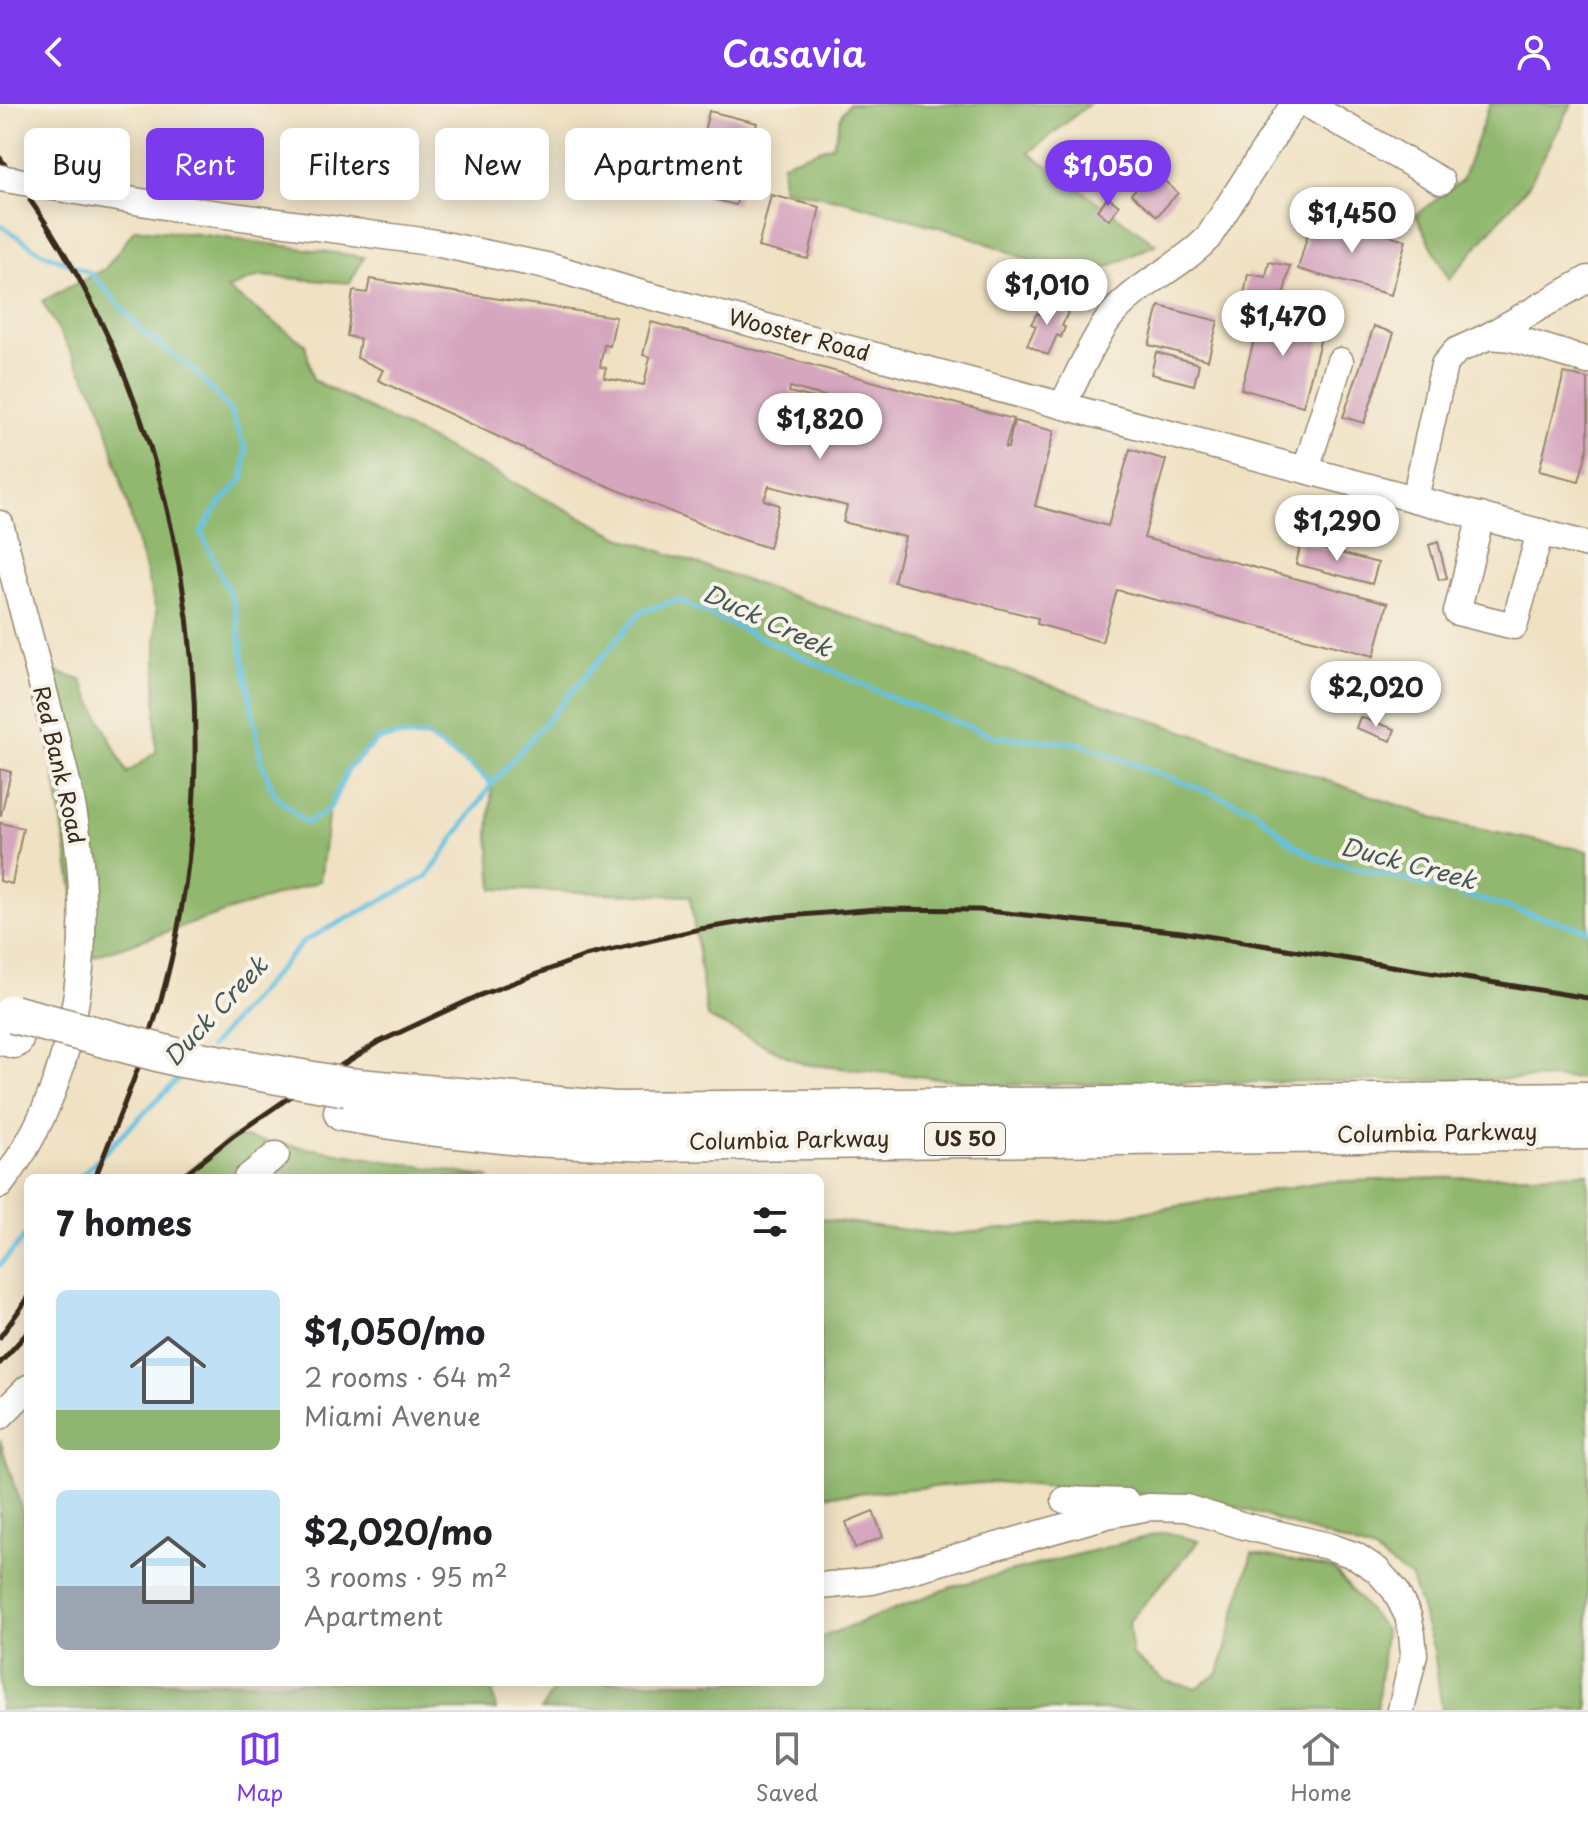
<!DOCTYPE html>
<html lang="en">
<head>
<meta charset="utf-8">
<style>
  :root { --surface:#fff; --page:#f2f2f2; --text:#202124; --muted:#757577; --line:#e0e0e0; --accent:#7c3aed }
  body { margin:0; font-family:"Playpen Sans",sans-serif; background:var(--page); color:var(--text); height:100vh; display:flex; flex-direction:column; font-size:30px; white-space:nowrap }
  * { box-sizing:border-box; margin:0 }
  p { font-size:26px; color:var(--muted) }
  .icon { flex:none; width:44px; height:44px; fill:none; stroke:currentColor; stroke-width:2; stroke-linecap:round; stroke-linejoin:round }
  .map { position:relative; flex:1; overflow:hidden }
  .side { position:absolute; left:24px; top:1070px; width:800px; height:512px; display:flex; flex-direction:column; background:var(--surface); border-radius:12px; box-shadow:0 4px 20px #0003 }
  .side>* { flex:none }
  .hud { position:absolute; left:24px; top:24px; width:800px; height:72px; display:flex; gap:16px }
  .price { position:absolute; translate:-50% -68px; padding:0 18px; border-radius:28px; background:#fff; color:#222; font-size:26px; line-height:52px; filter:drop-shadow(0 2px 4px #0008) }
  .price::after { content:''; position:absolute; left:50%; top:48px; width:24px; height:18px; margin-left:-12px; background:inherit; clip-path:polygon(0 0,100% 0,50% 100%) }
  .price.on { background:var(--accent); color:#fff }
  ul { padding:0; list-style:none }
  li { display:flex; align-items:center; gap:24px; height:200px; padding:0 32px }
  li span { display:grid; place-items:center; flex:none; width:224px; height:160px; border-radius:12px; color:#555 }
  li>.icon { margin-inline-start:auto }
  span .icon { width:96px; height:96px; fill:#fffc; stroke-width:1 }
  li b { font-size:34px }
  h2 { display:flex; justify-content:space-between; align-items:center; height:96px; padding:0 32px; font-size:34px }
  .pill { padding:0 28px; border-radius:12px; background:var(--surface); box-shadow:0 4px 20px #0003; font-size:28px; line-height:72px }
  .pill.on { background:var(--accent); color:#fff }
  header { display:flex; justify-content:space-between; align-items:center; height:104px; padding:0 32px; background:var(--accent); color:#fff; font-size:36px; font-weight:600 }
  .dock { display:flex; justify-content:space-around; align-items:center; height:112px; border-top:2px solid var(--line); background:var(--surface); font-size:22px; color:var(--muted) }
  .dock a { display:grid; justify-items:center; gap:4px }
  .dock .on { color:var(--accent) }
  .map>svg:first-child { display:block }
  .forest { fill:#91b86e; stroke:#667146; stroke-width:2 }
  .lines { fill:none; stroke-linecap:round; stroke-linejoin:round }
  .stream { stroke:#63c2e1; stroke-width:5 }
  .building { fill:#d6a6bf; fill-rule:evenodd }
  .minor-casing { stroke:#968670; stroke-width:29 }
  .highway-casing { stroke:#968670; stroke-width:41 }
  .minor { stroke:#fff; stroke-width:26 }
  .highway { stroke:#fff; stroke-width:38 }
  .rail { stroke:#3b2a1e; stroke-width:5 }
  .minor-bridge-casing { stroke:#968670; stroke-width:29; stroke-linecap:butt }
  .highway-bridge-casing { stroke:#968670; stroke-width:41; stroke-linecap:butt }
  .minor-bridge { stroke:#fff; stroke-width:26 }
  .highway-bridge { stroke:#fff; stroke-width:38 }
  .labels { text-anchor:middle; stroke-width:8; stroke-linejoin:round; paint-order:stroke }
  .shield { fill:#f7f3e8; stroke:#73665b; stroke-width:2 }
  .shield-label { font-size:20px; font-weight:bold; fill:#3b2a1e }
  .street-label { font-size:22px; fill:#3b2a1e; stroke:#f7f3e8 }
  .water-label { font-size:24px; font-style:italic; fill:#475858; stroke:#f7f3e8 }
</style>
</head>
<body>
<header><svg class="icon" aria-label="back" viewBox="0 0 24 24"><path d="M15 5l-7 7 7 7"/></svg>Casavia<svg class="icon" aria-label="person" viewBox="0 0 24 24"><circle cx="12" cy="8" r="4"/><path d="M4 21q1-7 8-7t8 7"/></svg></header>
<div class="map">
<svg width="1588" height="1606" viewBox="0 0 1588 1606">
  <rect width="100%" height="100%" fill="#f7f3e8"/>
  <filter id="ink" filterUnits="userSpaceOnUse"><feTurbulence type="fractalNoise" baseFrequency=".0125" numOctaves="2"/><feDisplacementMap in="SourceGraphic" scale="16" xChannelSelector="R" yChannelSelector="G"/><feConvolveMatrix kernelMatrix="1 2 1 2 8 2 1 2 1" color-interpolation-filters="sRGB"/></filter>
  <filter id="wash" filterUnits="userSpaceOnUse"><feTurbulence type="fractalNoise" baseFrequency=".006" numOctaves="4" result="noise"/><feDisplacementMap in="SourceGraphic" scale="32" xChannelSelector="R" yChannelSelector="G"/><feGaussianBlur stdDeviation="1.8" result="paint"/><feColorMatrix in="noise" values="0 0 0 0 0 0 0 0 0 0 0 0 0 0 0 0 0 1.4 0 .05"/><feComposite in="paint" operator="in"/></filter>
  <g filter="url(#wash)">
    <rect width="100%" height="100%" fill="#f0e1c3"/>
    <!-- forest -->
    <g class="forest">
      <path d="M849,0H1089L1029,49L1156,140L1081,176L963,130L841,96L782,85L783,59L833,41L842,9Z"/>
      <path d="M1490,0H1572L1528,82L1449,176L1416,111L1462,76Z"/>
      <path d="M135,125L197,130L364,153L350,179L260,172L227,185L305,240L313,276L620,433L1453,720L1588,747V974L1001,981L803,960L707,913L690,792L493,785L489,731L492,680L471,662L427,633L395,632L377,636L348,665L329,706L320,777L79,857L81,837L37,562L81,576L127,669L156,648V506L100,299L42,197L105,165Z"/>
      <path d="M233,1032L491,1074H180Z"/>
      <path d="M1588,1069V1606H1442L1434,1546L1411,1474L1374,1448L1220,1397L995,1378L820,1392V1115L946,1131L1120,1112L1320,1078Z"/>
      <path d="M0,1336L28,1426V1578H491L496,1606H0Z"/>
      <path d="M1165,1428L1199,1437L1129,1517L1132,1551L1165,1577L1196,1584L1219,1569L1252,1449L1334,1465L1385,1526L1377,1606H541L558,1578H820V1534L951,1483Z"/>
    </g>
    <g class="lines">
      <!-- stream -->
      <g class="stream">
        <path d="M0,121L39,147L92,170L144,229L190,263L230,306L246,346L243,375L219,401L201,428L234,499L261,656L275,691L306,719L329,706L348,665L377,636L395,632L427,633L471,662L492,680"/>
        <path d="M210,943L304,837L427,773L492,680L641,508L678,496L892,594L996,633L1078,639L1253,705L1293,740L1318,755L1449,787L1588,826"/>
        <path d="M79,1074L183,970"/>
        <path d="M0,1161L28,1129"/>
      </g>
    </g>
    <g id="blocks">
      <!-- building -->
      <g class="building">
        <path d="M709,7L757,19L736,101L689,89Z"/>
        <path d="M1149,63L1178,89L1157,112L1131,90L1142,78L1138,75Z"/>
        <path d="M771,91L820,103L808,155L758,143Z"/>
        <path d="M1108,93L1119,102L1109,116L1097,106Z"/>
        <path d="M1313,111L1406,136L1391,191L1298,165Z"/>
        <path d="M1075,156L1096,163L1092,176L1070,169Z"/>
        <path d="M1269,158L1290,162L1281,203L1243,196L1248,170L1266,173Z"/>
        <path d="M370,175L616,213L610,242L604,241L600,263L606,264L604,274L644,281L650,253L643,251L651,218L1013,315L1005,344H1008L1014,317L1054,327L1035,402L1108,422L1130,345L1166,356L1144,434L1388,499L1374,552L1117,486L1102,538L1037,520L1038,514L894,478L905,433L843,418L847,402L769,382L764,396L779,401L769,444L725,430L564,364L378,276L383,266L357,254L360,235L347,232L353,187L367,189ZM790,283L835,295L834,299L789,288Z"/>
        <path d="M1038,194L1068,208L1062,222L1065,223L1061,233L1057,231L1048,251L1027,241L1036,222L1031,220L1037,209L1041,211L1044,206L1035,201Z"/>
        <path d="M1159,202L1218,217L1208,256L1149,241Z"/>
        <path d="M1262,206L1324,222L1303,302L1241,285Z"/>
        <path d="M1374,222L1394,229L1364,319L1343,313Z"/>
        <path d="M1156,248L1199,260L1194,281L1151,270Z"/>
        <path d="M1564,269L1588,275V343L1579,377L1539,367Z"/>
        <path d="M1438,438L1447,474L1439,476L1429,441Z"/>
        <path d="M1301,439L1378,459L1372,480L1296,460Z"/>
        <path d="M1360,613L1395,625L1391,637L1356,624Z"/>
        <path d="M0,665L11,668L1,711H0Z"/>
        <path d="M0,719L23,724L12,780L0,777Z"/>
        <path d="M873,1407L883,1433L855,1444L846,1418Z"/>
      </g>
    </g>
  </g>
  <g filter="url(#ink)">
    <use href="#blocks" fill-opacity="0" stroke="#968670" stroke-width="2"/>
    <g class="lines">
      <defs>
        <g id="minor">
          <path d="M1307,0L1441,77"/>
          <path d="M188,106L430,138L551,163L642,190L1588,441"/>
          <path d="M1489,232L1512,234L1588,257"/>
          <path d="M1063,300C1076,276 1095,231 1111,212C1137,180 1179,164 1208,134L1294,0"/>
          <path d="M1306,365L1340,257"/>
          <path d="M1415,395L1444,261L1456,247L1489,232L1588,175"/>
          <path d="M1481,412L1457,508L1514,522L1540,428"/>
          <path d="M0,420C16,481 32,542 48,603C59,648 73,693 78,739C92,854 74,988 0,1081"/>
          <path d="M247,1074L276,1051"/>
          <path d="M0,1312L28,1284"/>
          <path d="M1065,1396L1126,1398"/>
          <path d="M820,1482L872,1477L1107,1411L1149,1403L1186,1404L1244,1422L1328,1442L1356,1452L1377,1466L1395,1486L1408,1512L1412,1530L1414,1550L1401,1606"/>
        </g>
        <g id="highway">
          <path d="M0,931L14,935"/>
          <path d="M347,983L616,1007L1588,997"/>
          <path d="M343,1008L429,1022L529,1033L652,1038L1588,1026"/>
        </g>
      </defs>
      <!-- minor casing -->
      <use href="#minor" class="minor-casing"/>
      <!-- highway casing -->
      <use href="#highway" class="highway-casing"/>
      <!-- minor -->
      <use href="#minor" class="minor"/>
      <!-- highway -->
      <use href="#highway" class="highway"/>
      <!-- rail -->
      <g class="rail">
        <path d="M0,54L7,64"/>
        <path d="M30,96C185,316 233,621 165,881C147,947 120,1010 95,1074"/>
        <path d="M180,1074L233,1032L290,993L379,938L478,892L585,852L700,825L775,813L877,805L979,806L1182,828L1588,894"/>
        <path d="M0,1233L28,1194"/>
        <path d="M0,1259L28,1228"/>
      </g>
      <defs>
        <path id="minor-bridge" d="M0,74L188,106"/>
        <path id="highway-bridge" d="M13,910L176,953L347,983"/>
      </defs>
      <!-- minor-bridge casing -->
      <use href="#minor-bridge" class="minor-bridge-casing"/>
      <!-- highway-bridge casing -->
      <use href="#highway-bridge" class="highway-bridge-casing"/>
      <!-- minor-bridge -->
      <use href="#minor-bridge" class="minor-bridge"/>
      <!-- highway-bridge -->
      <use href="#highway-bridge" class="highway-bridge"/>
    </g>
  </g>
  <g class="labels">
    <!-- shield labels -->
    <rect class="shield" x="925" y="1019" width="80" height="32" rx="6"/>
    <g class="shield-label">
      <text x="965" y="1042">US 50</text>
    </g>
    <!-- street labels -->
    <g class="street-label">
      <text transform="translate(799 231) rotate(15)" y="8">Wooster Road</text>
      <text transform="translate(59 661) rotate(77)" y="8">Red Bank Road</text>
      <text transform="translate(1437 1029) rotate(-1)" y="8">Columbia Parkway</text>
      <text transform="translate(789 1036) rotate(-1)" y="8">Columbia Parkway</text>
    </g>
    <!-- water labels -->
    <g class="water-label">
      <text transform="translate(767 517) rotate(25)" y="8">Duck Creek</text>
      <text transform="translate(1408 760) rotate(15)" y="8">Duck Creek</text>
      <text transform="translate(216 908) rotate(-47)" y="8">Duck Creek</text>
    </g>
  </g>
</svg>
<b class="price on" style="left:1108px;top:104px">$1,050</b>
<b class="price" style="left:1352px;top:151px">$1,450</b>
<b class="price" style="left:1047px;top:223px">$1,010</b>
<b class="price" style="left:1283px;top:254px">$1,470</b>
<b class="price" style="left:820px;top:357px">$1,820</b>
<b class="price" style="left:1337px;top:459px">$1,290</b>
<b class="price" style="left:1376px;top:625px">$2,020</b>
<div class="hud">
<a class="pill">Buy</a>
<a class="pill on">Rent</a>
<a class="pill">Filters</a>
<a class="pill">New</a>
<a class="pill">Apartment</a>
</div>
<section class="side">
<h2>7 homes<svg class="icon" aria-label="filters" viewBox="0 0 24 24"><path d="M4 7h16M4 17h16"/><circle cx="9" cy="7" r="2"/><circle cx="15" cy="17" r="2"/></svg></h2>
<ul>
<li><span style="background:linear-gradient(#bfe0f5 75%,#8fb573 0)"><svg class="icon" aria-label="home" viewBox="0 0 24 24"><path d="M3 11l9-7 9 7M6 9v11h12V9"/></svg></span><div><b>$1,050/mo</b><p>2 rooms · 64 m²</p><p>Miami Avenue</p></div></li>
<li><span style="background:linear-gradient(#bfe0f5 60%,#9aa5b1 0)"><svg class="icon" aria-label="home" viewBox="0 0 24 24"><path d="M3 11l9-7 9 7M6 9v11h12V9"/></svg></span><div><b>$2,020/mo</b><p>3 rooms · 95 m²</p><p>Apartment</p></div></li>
</ul>
</section>
</div>
<nav class="dock">
<a class="on"><svg class="icon" aria-label="map" viewBox="0 0 24 24"><path d="M3 6l6-2 6 2 6-2v14l-6 2-6-2-6 2zM9 4v14M15 6v14"/></svg>Map</a>
<a><svg class="icon" aria-label="saved" viewBox="0 0 24 24"><path d="M7 4h10v16l-5-4-5 4z"/></svg>Saved</a>
<a><svg class="icon" aria-label="home" viewBox="0 0 24 24"><path d="M3 11l9-7 9 7M6 9v11h12V9"/></svg>Home</a>
</nav>
</body>
</html>
